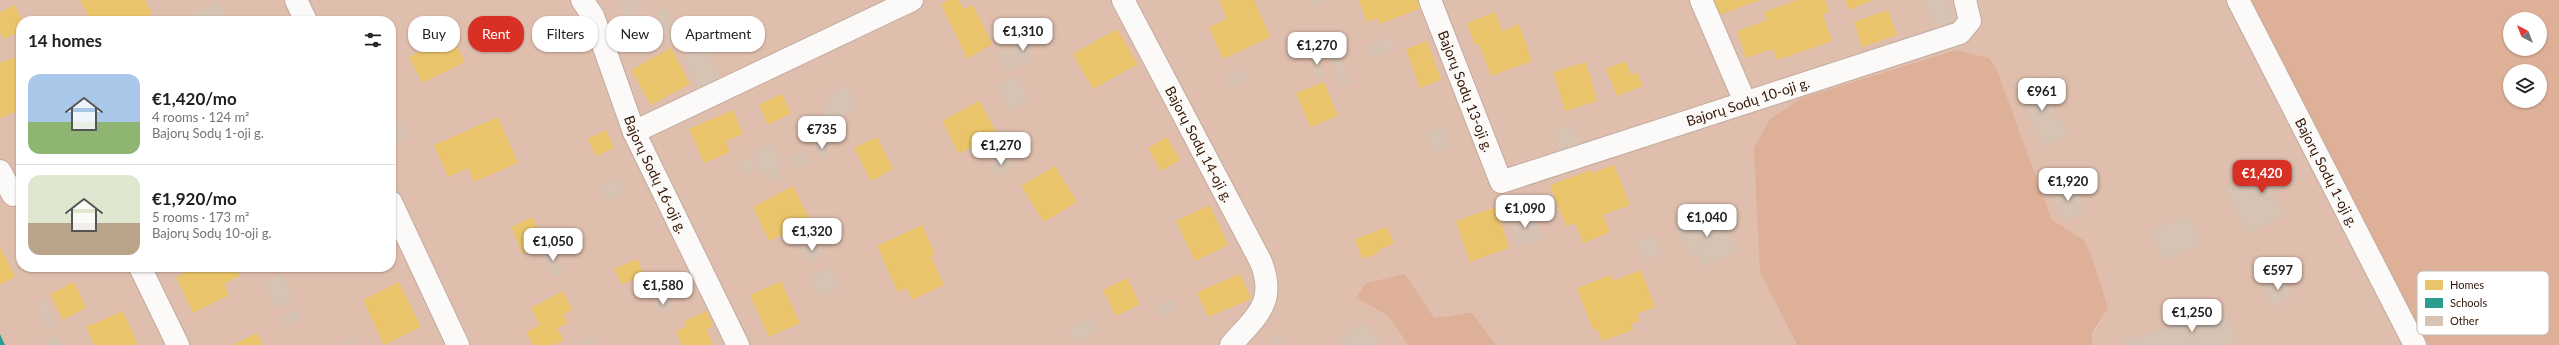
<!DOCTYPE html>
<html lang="en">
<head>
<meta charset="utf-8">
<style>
  :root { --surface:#fff; --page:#f6f6f6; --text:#202124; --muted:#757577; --line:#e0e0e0; --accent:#d93025 }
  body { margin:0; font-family:Lato,sans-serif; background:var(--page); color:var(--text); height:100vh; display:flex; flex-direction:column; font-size:15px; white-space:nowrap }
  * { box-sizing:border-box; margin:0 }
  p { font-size:13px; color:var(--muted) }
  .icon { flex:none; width:22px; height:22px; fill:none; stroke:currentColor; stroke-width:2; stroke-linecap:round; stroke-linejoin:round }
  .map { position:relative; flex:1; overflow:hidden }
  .sheet { position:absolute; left:16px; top:16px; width:380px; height:256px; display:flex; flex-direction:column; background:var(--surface); border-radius:16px; box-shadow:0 1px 3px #0004 }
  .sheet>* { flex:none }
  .banner { position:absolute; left:408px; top:16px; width:380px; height:36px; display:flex; gap:8px }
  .needle { width:26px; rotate:318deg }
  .fabs { position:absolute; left:2503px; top:12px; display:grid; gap:8px }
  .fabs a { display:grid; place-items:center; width:44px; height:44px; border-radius:50%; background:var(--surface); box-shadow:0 1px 3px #0004; font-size:20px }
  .price { position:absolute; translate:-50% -34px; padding:0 9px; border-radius:8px; background:#fff; color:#222; font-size:13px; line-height:26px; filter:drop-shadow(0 1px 2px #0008) }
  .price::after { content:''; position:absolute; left:50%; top:24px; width:12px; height:9px; margin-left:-6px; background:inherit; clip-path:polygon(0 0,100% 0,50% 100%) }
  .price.selected { background:var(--accent); color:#fff }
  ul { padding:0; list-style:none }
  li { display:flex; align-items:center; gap:12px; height:100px; padding:0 12px }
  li+li { border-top:1px solid var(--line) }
  li span { display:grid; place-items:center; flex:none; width:112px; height:80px; border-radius:12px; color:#555 }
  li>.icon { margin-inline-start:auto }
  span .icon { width:48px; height:48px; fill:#fffc; stroke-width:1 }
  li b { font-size:17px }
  h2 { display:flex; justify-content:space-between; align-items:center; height:48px; padding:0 12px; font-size:17px }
  .chip { padding:0 14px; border-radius:16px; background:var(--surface); box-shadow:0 1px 3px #0004; font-size:14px; line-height:36px }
  .chip.selected { background:var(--accent); color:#fff }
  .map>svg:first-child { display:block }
  .green { fill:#e0bead; fill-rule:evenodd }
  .forest { fill:#deb098; fill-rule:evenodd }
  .homes { fill:#e9c46a }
  .schools { fill:#2a9d8f }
  .building { fill:#d7c3b4 }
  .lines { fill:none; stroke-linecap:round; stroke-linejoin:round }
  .minor-casing { stroke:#c0aa9e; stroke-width:24 }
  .minor { stroke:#fcfaf8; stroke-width:22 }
  .labels { text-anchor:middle; stroke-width:4; stroke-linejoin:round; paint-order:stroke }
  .street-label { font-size:14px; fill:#331605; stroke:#fff }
  .key { fill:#fff; stroke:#c2b9b4; stroke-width:1 }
  .key-label { font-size:11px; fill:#331605 }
</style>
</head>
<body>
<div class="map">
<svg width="2559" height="345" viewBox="0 0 2559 345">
  <rect width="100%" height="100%" fill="#eddbd2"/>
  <!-- green -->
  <path class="green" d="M0,0H2249L2428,345H2093L2092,335L2108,308L2083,239L2052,221L1998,72L1760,273L1797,345H1496L1472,312L1434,318L1356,298L1387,315L1408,345H0ZM21,21H391V267H21Z"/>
  <!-- forest -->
  <g class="forest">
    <path d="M2249,0H2559V345H2428ZM2510,19H2540V49H2510ZM2510,71H2540V101H2510Z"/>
    <path d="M1956,50L1989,58L1998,72L2052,220L2083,239L2091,254L2108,308L2092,334L2093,345H1797L1760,273L1754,148L1770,119L1802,98Z"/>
    <path d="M1405,274L1434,318L1472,312L1496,345H1408L1387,315L1356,298L1366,283Z"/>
  </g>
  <!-- homes -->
  <g class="homes">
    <path d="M80,0H145L152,14L137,21H91Z"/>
    <path d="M948,0H959L964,9L973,5L992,44L967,59L941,4Z"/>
    <path d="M1219,0H1254L1270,37L1223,59L1209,27L1227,19Z"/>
    <path d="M1359,0H1421L1424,7L1380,24L1378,18L1367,22Z"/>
    <path d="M1708,0H1760L1714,17Z"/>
    <path d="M1797,0H1825L1829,12L1823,15L1832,41L1777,60L1773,49L1746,58L1737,31L1767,20L1764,12Z"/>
    <path d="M1845,0H1871V1L1849,10Z"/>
    <path d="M15,5L22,21L21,32L3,39L0,32V12Z"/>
    <path d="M1888,10L1897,35L1862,47L1854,22Z"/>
    <path d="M1495,12L1502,31L1519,24L1532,61L1491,76L1479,44L1475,45L1467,23Z"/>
    <path d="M1117,29L1138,64L1093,89L1073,54Z"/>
    <path d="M451,35L465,62L422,83L409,57Z"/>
    <path d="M1427,41L1441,80L1420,88L1406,49Z"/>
    <path d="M671,48L690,84L651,105L631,70Z"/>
    <path d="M21,55V110L0,118V63Z"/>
    <path d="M1626,61L1631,75L1637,72L1643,86L1617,96L1606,69Z"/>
    <path d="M1586,62L1597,101L1565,111L1553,72Z"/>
    <path d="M1324,82L1338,116L1310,127L1296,93Z"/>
    <path d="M782,94L791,113L768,125L759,105Z"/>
    <path d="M979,101L997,133L959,154L942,121Z"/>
    <path d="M733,110L743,134L726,141L730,152L704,163L689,129Z"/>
    <path d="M498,117L518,163L474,182L468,168L448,177L434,145Z"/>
    <path d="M606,130L614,148L596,156L588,139Z"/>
    <path d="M877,137L893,169L871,181L854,148Z"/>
    <path d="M1167,137L1180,160L1161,171L1148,148Z"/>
    <path d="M1614,165L1630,205L1603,215L1610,232L1583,243L1575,223L1566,226L1550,185L1591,170L1592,173Z"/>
    <path d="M1055,166L1077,202L1044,222L1021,186Z"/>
    <path d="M793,186L814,228L786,242L782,235L769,241L753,207Z"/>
    <path d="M1210,205L1228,245L1195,261L1176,221Z"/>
    <path d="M1496,207L1509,248L1470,262L1456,221Z"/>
    <path d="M532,217L545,244L523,254L511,227Z"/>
    <path d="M922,225L935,254L931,256L944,285L912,300L907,288L898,292L877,246Z"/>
    <path d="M1387,227L1394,244L1378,250L1379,253L1362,259L1355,239Z"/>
    <path d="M0,246L15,277L0,285Z"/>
    <path d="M637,259L644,274L622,285L614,269Z"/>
    <path d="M196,267H235L240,276L224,284L229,295L193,313L176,277Z"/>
    <path d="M1641,270L1655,307L1637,314L1640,321L1631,324L1633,330L1602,341L1597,329L1593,330L1577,288L1611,275L1613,281Z"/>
    <path d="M1240,274L1251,299L1208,317L1197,292Z"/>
    <path d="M1127,278L1140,304L1116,316L1103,290Z"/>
    <path d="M781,281L800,323L769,337L750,295Z"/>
    <path d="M74,282L86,308L63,320L50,294Z"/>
    <path d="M399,282L421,327L384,345L363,300Z"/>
    <path d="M563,291L572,310L563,315L568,323L557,328L564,340L554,345H533L526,332L540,325L531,308Z"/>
    <path d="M123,311L138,345H94L86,327Z"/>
    <path d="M707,311L713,326L706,329L713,345H682L676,331L687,326L685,321Z"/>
    <path d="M257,333L263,345H232Z"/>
  </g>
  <!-- schools -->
  <path class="schools" d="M0,334L5,345H0Z"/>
  <!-- building -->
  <g class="building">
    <path d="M629,0H642L643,4L636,7L639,14L626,20L619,5Z"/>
    <path d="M1310,0H1327L1312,6Z"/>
    <path d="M1924,0H1948L1955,20L1934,27Z"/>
    <path d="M218,1L225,13L209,21H195L191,15Z"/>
    <path d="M666,7L682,40L671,46L655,12Z"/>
    <path d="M646,13L663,44L644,54L627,23Z"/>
    <path d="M1023,37L1036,59L1022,67L1010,46Z"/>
    <path d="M1390,37L1395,48L1372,58L1367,47Z"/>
    <path d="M705,46L721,79L699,90L683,56Z"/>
    <path d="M1009,47L1019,68L1006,74L996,54Z"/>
    <path d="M1317,54L1324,76L1317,78L1310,57Z"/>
    <path d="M1340,54L1350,83L1341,86L1331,58Z"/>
    <path d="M1244,69L1249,80L1231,88L1226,78Z"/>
    <path d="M1017,75L1029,100L1009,111L996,85Z"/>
    <path d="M2043,76L2050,92L2046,94L2057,119L2061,117L2069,136L2043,147L2017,87Z"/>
    <path d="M847,85L858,108L828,122L822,108L831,103L827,95Z"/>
    <path d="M402,122L409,136L391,145V128Z"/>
    <path d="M1574,125L1580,146L1561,152L1555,130Z"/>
    <path d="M1443,127L1450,148L1433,154L1426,132Z"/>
    <path d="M823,139L831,155L820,160L812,144Z"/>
    <path d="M773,143L783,165L777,167L782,177L772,182L767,172L762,175L752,153Z"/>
    <path d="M806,150L811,161L795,168L790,158Z"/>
    <path d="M1008,155L1014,167L995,177L988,165Z"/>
    <path d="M2289,156L2301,179L2274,192L2285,215L2248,234L2225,188Z"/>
    <path d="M751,158L756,169L743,175L738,164Z"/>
    <path d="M617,178L624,193L606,202L599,187Z"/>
    <path d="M2072,183L2086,209L2064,221L2050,195Z"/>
    <path d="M1718,207L1738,251L1702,267L1697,255L1690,258L1676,227Z"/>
    <path d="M1534,210L1543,239L1516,247L1508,219Z"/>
    <path d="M2189,215L2202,244L2164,260L2152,231Z"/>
    <path d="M1653,234L1662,253L1645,261L1636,242Z"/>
    <path d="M817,241L824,256L807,263L801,248Z"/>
    <path d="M552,246L565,272L553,278L540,251Z"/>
    <path d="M832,267L841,287L818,297L809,277Z"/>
    <path d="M282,274L294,299L276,308L264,284Z"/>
    <path d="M2283,276L2293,297L2273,307L2262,286Z"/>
    <path d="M669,298L673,307L658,314L654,304Z"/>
    <path d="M1172,298L1178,309L1161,318L1155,308Z"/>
    <path d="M45,299L57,325L47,329L36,303Z"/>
    <path d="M2225,308L2237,342L2227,345H2122L2121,342Z"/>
    <path d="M297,309L302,319L285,327L280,317Z"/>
    <path d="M1092,316L1100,330L1076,343L1068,329Z"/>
    <path d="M1361,321L1385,345H1336Z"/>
    <path d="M56,335L63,345H43L42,344Z"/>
    <path d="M591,335L596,345H581L579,341Z"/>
    <path d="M1278,335L1288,345H1269Z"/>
    <path d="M354,338L358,345H340Z"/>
  </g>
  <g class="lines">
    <defs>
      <g id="minor">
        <path d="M296,0L306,21"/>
        <path id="s1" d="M582,0L593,16L634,132L738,345"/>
        <path id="s2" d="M1123,0L1261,262C1277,303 1256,316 1231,345"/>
        <path id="s3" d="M1430,0L1501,182L1960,33L1970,21L1965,0"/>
        <path d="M1701,0L1745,102"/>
        <path id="s4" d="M2238,0L2415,345"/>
        <path d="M634,132L912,0"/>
        <path d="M0,171L13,195L21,192"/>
        <path d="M391,202L458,345"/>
        <path d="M140,267L178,345"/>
      </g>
    </defs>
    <!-- minor casing -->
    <use href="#minor" class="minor-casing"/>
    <!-- minor -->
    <use href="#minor" class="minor"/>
  </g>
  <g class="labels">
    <!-- street labels -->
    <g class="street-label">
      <text dy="5" stroke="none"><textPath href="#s3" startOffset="98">Bajorų Sodų 13-oji g.</textPath></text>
      <text dy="5" stroke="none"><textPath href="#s3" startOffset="455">Bajorų Sodų 10-oji g.</textPath></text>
      <text dy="5" stroke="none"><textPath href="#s2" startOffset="163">Bajorų Sodų 14-oji g.</textPath></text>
      <text dy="5" stroke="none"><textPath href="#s4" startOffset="194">Bajorų Sodų 1-oji g.</textPath></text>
      <text dy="5" stroke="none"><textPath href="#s1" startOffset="190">Bajorų Sodų 16-oji g.</textPath></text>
    </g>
  </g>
  <!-- legend -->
  <rect x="2417" y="271" width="132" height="64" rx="6" class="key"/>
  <rect x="2425" y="280" width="18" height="10" fill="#e9c46a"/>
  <rect x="2425" y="298" width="18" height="10" fill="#2a9d8f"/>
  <rect x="2425" y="316" width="18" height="10" fill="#d7c3b4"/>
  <g class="key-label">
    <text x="2450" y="289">Homes</text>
    <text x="2450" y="307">Schools</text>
    <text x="2450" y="325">Other</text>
  </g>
</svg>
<div class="fabs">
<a><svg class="needle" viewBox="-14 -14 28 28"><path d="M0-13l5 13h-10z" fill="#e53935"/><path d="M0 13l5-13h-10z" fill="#757577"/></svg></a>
<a><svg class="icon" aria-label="layers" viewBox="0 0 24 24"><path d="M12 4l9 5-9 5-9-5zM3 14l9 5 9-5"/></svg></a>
</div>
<b class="price" style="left:1023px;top:52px">€1,310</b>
<b class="price" style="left:1317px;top:66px">€1,270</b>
<b class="price" style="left:2042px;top:112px">€961</b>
<b class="price" style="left:822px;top:150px">€735</b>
<b class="price" style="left:1001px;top:166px">€1,270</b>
<b class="price selected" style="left:2262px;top:194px">€1,420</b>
<b class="price" style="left:2068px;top:202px">€1,920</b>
<b class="price" style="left:1525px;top:229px">€1,090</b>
<b class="price" style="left:1707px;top:238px">€1,040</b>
<b class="price" style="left:812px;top:252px">€1,320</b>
<b class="price" style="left:553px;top:262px">€1,050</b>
<b class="price" style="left:2278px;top:291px">€597</b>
<b class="price" style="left:663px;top:306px">€1,580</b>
<b class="price" style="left:2192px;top:333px">€1,250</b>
<div class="banner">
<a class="chip">Buy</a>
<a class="chip selected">Rent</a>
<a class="chip">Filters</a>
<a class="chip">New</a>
<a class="chip">Apartment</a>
</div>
<section class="sheet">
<h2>14 homes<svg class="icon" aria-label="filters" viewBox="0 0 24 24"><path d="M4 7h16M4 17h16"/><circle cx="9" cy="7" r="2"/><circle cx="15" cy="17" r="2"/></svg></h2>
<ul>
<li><span style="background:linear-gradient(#a9c7e8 60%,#8fb573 0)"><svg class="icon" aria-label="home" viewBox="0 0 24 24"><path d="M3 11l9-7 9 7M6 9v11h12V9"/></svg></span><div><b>€1,420/mo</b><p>4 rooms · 124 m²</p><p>Bajorų Sodų 1-oji g.</p></div></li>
<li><span style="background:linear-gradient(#dfe7d0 60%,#b9a48a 0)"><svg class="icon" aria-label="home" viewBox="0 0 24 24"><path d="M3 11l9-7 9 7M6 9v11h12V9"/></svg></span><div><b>€1,920/mo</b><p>5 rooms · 173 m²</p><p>Bajorų Sodų 10-oji g.</p></div></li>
</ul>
</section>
</div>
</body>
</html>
